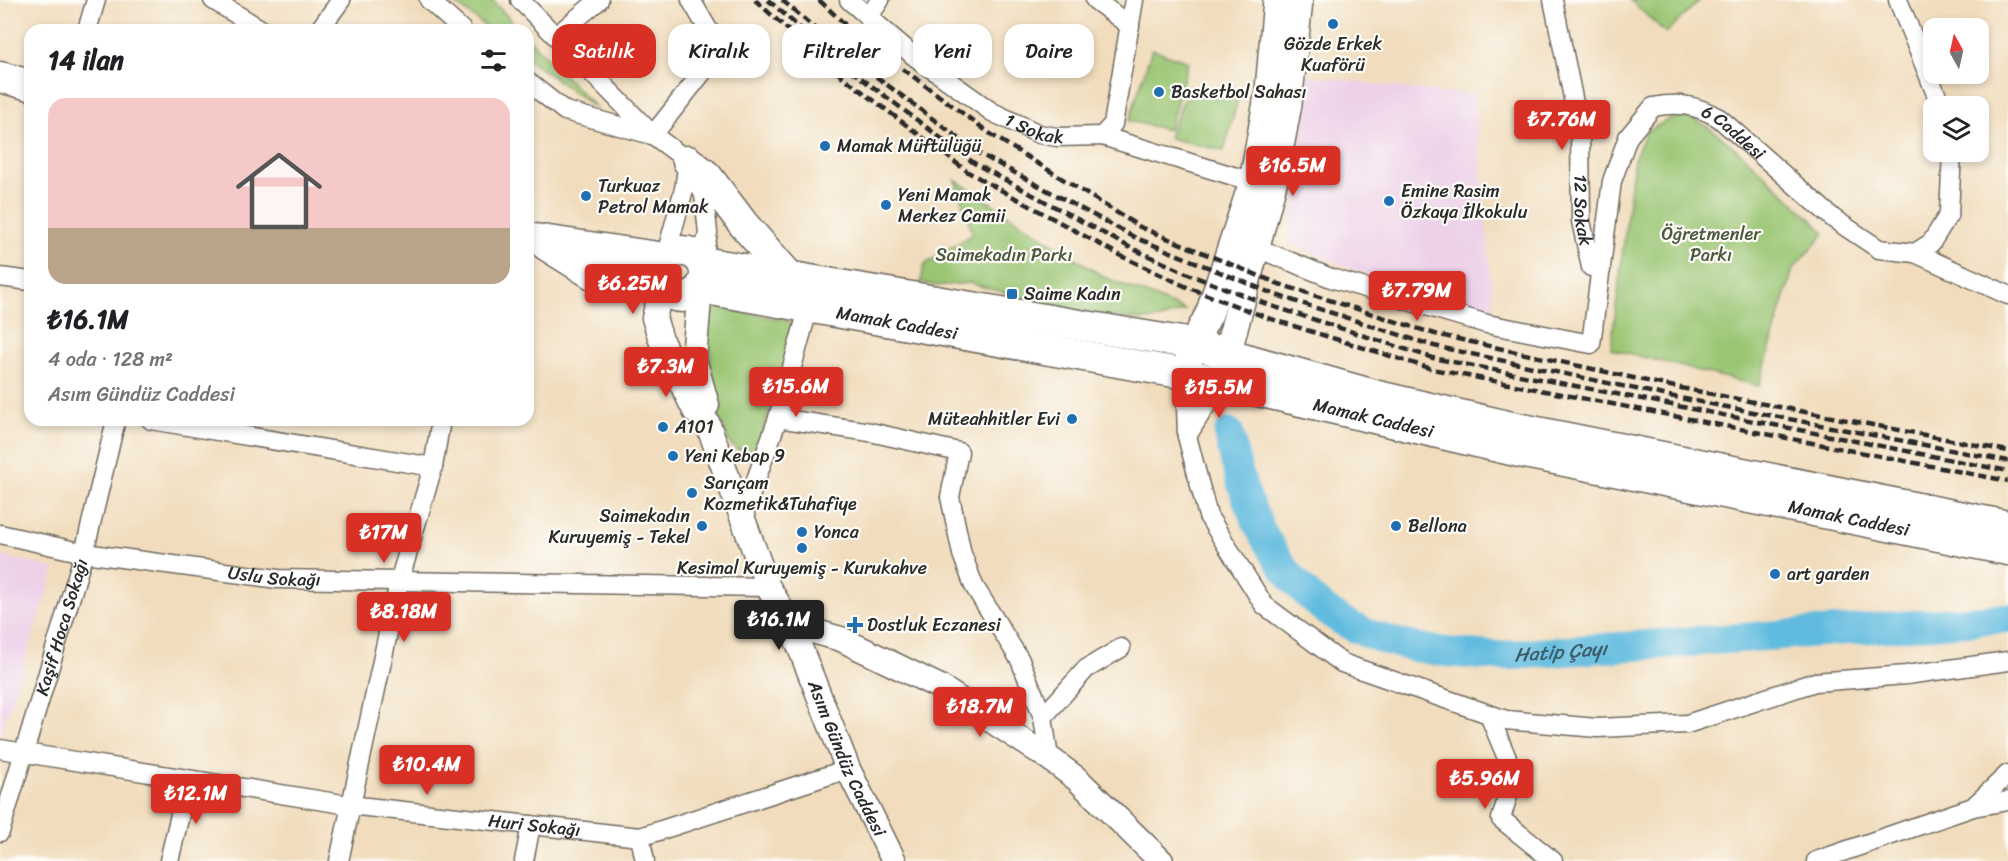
<!DOCTYPE html>
<html lang="tr">
<head>
<meta charset="utf-8">
<style>
  :root { --surface:#fff; --page:#f2f2f2; --text:#202124; --muted:#757577; --accent:#d93025 }
  body { margin:0; font-family:Sriracha,sans-serif; background:var(--page); color:var(--text); height:100vh; display:flex; flex-direction:column; font-size:22px; white-space:nowrap }
  * { box-sizing:border-box; margin:0 }
  p { font-size:20px; color:var(--muted) }
  .icon { flex:none; width:33px; height:33px; fill:none; stroke:currentColor; stroke-width:2; stroke-linecap:round; stroke-linejoin:round }
  .map { position:relative; flex:1; overflow:hidden }
  .drawer { position:absolute; left:24px; top:24px; width:510px; height:402px; display:flex; flex-direction:column; background:var(--surface); border-radius:18px; box-shadow:0 3px 9px #0003 }
  .drawer>* { flex:none }
  .top-card { position:absolute; left:552px; top:24px; width:570px; height:54px; display:flex; gap:12px }
  .needle { width:39px; rotate:352deg }
  .tools { position:absolute; left:1923px; top:18px; display:grid; gap:12px }
  .tools a { display:grid; place-items:center; width:66px; height:66px; border-radius:12px; background:var(--surface); box-shadow:0 3px 9px #0003; font-size:30px }
  .price { position:absolute; translate:-50% -51px; padding:0 14px; border-radius:6px; background:var(--accent); color:#fff; font-size:20px; line-height:39px; filter:drop-shadow(0 2px 3px #0008) }
  .price::after { content:''; position:absolute; left:50%; top:36px; width:18px; height:14px; margin-left:-9px; background:inherit; clip-path:polygon(0 0,100% 0,50% 100%) }
  .price.on { background:#222; color:#fff }
  ul { padding:0; list-style:none }
  li { display:grid; align-content:center; gap:12px; height:318px; padding:0 24px }
  li span { display:grid; place-items:center; height:186px; border-radius:18px; color:#555 }
  li>.icon { margin-inline-start:auto }
  span .icon { width:108px; height:108px; fill:#fffc; stroke-width:1 }
  li b { font-size:26px }
  h2 { display:flex; justify-content:space-between; align-items:center; height:72px; padding:0 24px; font-size:26px }
  .tag { padding:0 21px; border-radius:18px; background:var(--surface); box-shadow:0 3px 9px #0003; font-size:21px; line-height:54px }
  .tag.on { background:var(--accent); color:#fff }
  .map>svg:first-child { display:block }
  .built { fill:#edd1e9 }
  .green { fill:#9ac572; stroke:#62784e; stroke-width:1.5 }
  .lines { fill:none; stroke-linecap:round; stroke-linejoin:round }
  .river { stroke:#61bbdf; stroke-width:30 }
  .minor-casing { stroke:#70695e; stroke-width:21 }
  .tertiary-casing { stroke:#70695e; stroke-width:27 }
  .secondary-casing { stroke:#70695e; stroke-width:30 }
  .primary-casing { stroke:#70695e; stroke-width:33 }
  .minor { stroke:#fff; stroke-width:18 }
  .tertiary { stroke:#fff; stroke-width:24 }
  .secondary { stroke:#fff; stroke-width:27 }
  .primary { stroke:#fff; stroke-width:30 }
  .rail { stroke:#2b2b2b; stroke-width:4.5; stroke-dasharray:9 4.5; stroke-linecap:butt }
  .poi-dot { fill:#1f6fb2; stroke:#fdfcf7; stroke-width:2 }
  .labels { text-anchor:middle; stroke-width:4.5; stroke-linejoin:round; paint-order:stroke }
  .poi-label { font-size:18px; fill:#2b2b2b; stroke:#fdfcf7; text-anchor:start }
  .street-label { font-size:18px; fill:#2b2b2b; stroke:#fdfcf7 }
  .park-label { font-size:18px; fill:#4c5940; stroke:#fdfcf7 }
  .water-label { font-size:20px; font-style:italic; fill:#3e5d6a; stroke:#fdfcf7 }
</style>
</head>
<body>
<div class="map">
<svg width="2008" height="861" viewBox="0 0 2008 861">
  <rect width="100%" height="100%" fill="#fdfcf7"/>
  <filter id="ink" filterUnits="userSpaceOnUse"><feTurbulence type="fractalNoise" baseFrequency=".0167" numOctaves="2"/><feDisplacementMap in="SourceGraphic" scale="12" xChannelSelector="R" yChannelSelector="G"/><feConvolveMatrix kernelMatrix="1 2 1 2 8 2 1 2 1" color-interpolation-filters="sRGB"/></filter>
  <filter id="wash" filterUnits="userSpaceOnUse"><feTurbulence type="fractalNoise" baseFrequency=".008" numOctaves="4" result="noise"/><feDisplacementMap in="SourceGraphic" scale="24" xChannelSelector="R" yChannelSelector="G"/><feGaussianBlur stdDeviation="1.35" result="paint"/><feColorMatrix in="noise" values="0 0 0 0 0 0 0 0 0 0 0 0 0 0 0 0 0 1.4 0 .05"/><feComposite in="paint" operator="in"/></filter>
  <g filter="url(#wash)">
    <rect width="100%" height="100%" fill="#f1ddbd"/>
    <!-- built -->
    <g class="built">
      <path d="M1306,75L1442,93L1474,94L1494,311L1398,288L1289,243L1300,158Z"/>
      <path d="M0,556L55,568L1,734H0Z"/>
    </g>
    <!-- green -->
    <g class="green">
      <path d="M451,0H492L520,30H490Z"/>
      <path d="M1630,0H1700L1666,33Z"/>
      <path d="M528,38L597,109L528,59Z"/>
      <path d="M1152,49L1188,62L1169,130L1129,121Z"/>
      <path d="M1188,87L1238,99L1224,151L1169,138Z"/>
      <path d="M1671,118C1677,118 1684,117 1690,118C1717,124 1801,210 1825,233L1793,269L1759,386L1611,349L1634,159L1646,132Z"/>
      <path d="M955,180L1104,277L1185,310L1161,319L1141,320L1075,312L969,283L936,286L921,282L924,265L973,234Z"/>
      <path d="M714,306L798,323L756,451H739L730,444L704,379L700,345L711,307Z"/>
    </g>
    <g class="lines">
      <!-- river -->
      <path class="river" id="s1" d="M1229,433C1244,515 1286,602 1369,634C1410,650 1456,654 1499,656L2008,618"/>
    </g>
  </g>
  <g filter="url(#ink)">
    <g class="lines">
      <defs>
        <g id="minor">
          <path d="M213,0L262,30"/>
          <path d="M429,0L462,30"/>
          <path d="M520,0L653,135L688,161L704,195L708,233L702,262"/>
          <path id="s2" d="M849,0L915,57L992,112L1039,134L1057,137L1102,136L1253,182"/>
          <path d="M1095,0L1130,26"/>
          <path id="s3" d="M1553,0L1580,132L1581,221L1591,267L1601,270"/>
          <path d="M1898,0L1941,106"/>
          <path d="M868,18L880,0"/>
          <path d="M87,30L96,0"/>
          <path d="M319,30L341,0"/>
          <path d="M556,36L599,0"/>
          <path d="M528,82L565,111L652,135"/>
          <path d="M653,135L720,50L691,0"/>
          <path d="M1102,136L1113,124L1134,0"/>
          <path id="s4" d="M1257,248L1331,278L1487,324L1591,344L1612,181L1628,137L1653,107C1679,102 1696,105 1719,118L1834,219L1879,249L1915,253L1931,243L1949,214L1952,152"/>
          <path d="M1915,253L2008,295"/>
          <path d="M665,258L684,189L688,161"/>
          <path d="M0,277L30,281"/>
          <path d="M1185,374L1187,436L1208,516L1264,605L1342,663L1506,720L1597,728L1687,724L1815,682L1906,675L2008,661"/>
          <path d="M778,418L870,432L959,452L950,497L962,554L974,586L1020,660L1043,717L1049,758"/>
          <path d="M151,420L433,467"/>
          <path d="M1187,436L1220,383"/>
          <path d="M743,516L778,418L809,306"/>
          <path id="s5" d="M0,534L84,553L278,579L768,587"/>
          <path d="M1489,715L1514,775L1501,819L1553,861"/>
          <path d="M1043,717L1086,669L1121,648"/>
          <path id="s6" d="M0,749L349,805L640,837L848,769"/>
          <path d="M1973,807L2008,801"/>
          <path id="s7" d="M0,832L84,553L116,420"/>
          <path d="M640,837L645,861"/>
          <path d="M169,861L188,781"/>
          <path d="M339,861L399,582L433,467L441,420"/>
          <path d="M524,861L531,825"/>
          <path d="M1816,861L1973,807L2008,774"/>
        </g>
        <g id="tertiary">
          <path id="s8" d="M662,286L654,318L662,343L695,411L707,422L768,587L791,625L848,769L894,861"/>
          <path d="M700,288L694,359L707,405"/>
          <path d="M791,625L841,639L940,687L1049,758L1077,779L1161,861"/>
        </g>
        <g id="secondary">
          <path d="M1188,363L1193,344L1209,314L1253,182L1269,90L1277,0"/>
          <path d="M1222,373L1274,179L1288,104L1299,0"/>
        </g>
        <g id="primary">
          <path d="M0,77L30,85"/>
          <path d="M688,161L707,176L744,225L789,276"/>
          <path d="M528,238L665,258"/>
          <path d="M546,245L594,275L662,286"/>
          <circle cx="682" cy="274" r="23"/>
          <path d="M702,262L1193,344L1374,395L1517,428L2008,526"/>
          <path id="s9" d="M700,288L1185,374L1515,451L2008,550"/>
        </g>
      </defs>
      <!-- minor casing -->
      <use href="#minor" class="minor-casing"/>
      <!-- tertiary casing -->
      <use href="#tertiary" class="tertiary-casing"/>
      <!-- secondary casing -->
      <use href="#secondary" class="secondary-casing"/>
      <!-- primary casing -->
      <use href="#primary" class="primary-casing"/>
      <!-- minor -->
      <use href="#minor" class="minor"/>
      <!-- tertiary -->
      <use href="#tertiary" class="tertiary"/>
      <!-- secondary -->
      <use href="#secondary" class="secondary"/>
      <!-- primary -->
      <use href="#primary" class="primary"/>
      <!-- rail -->
      <g class="rail">
        <path d="M755,0L826,64L968,172L1123,257L1189,288L1268,318L1432,369L2008,481"/>
        <path d="M768,0L832,56L974,163L1129,247L1195,277L1272,306L1433,358L2008,471"/>
        <path d="M782,0L839,49L980,154L1134,237L1276,295L1434,346L1664,395L2008,461"/>
        <path d="M819,0L853,32L992,135L1140,227L1279,284L1435,334L1665,385L2008,451"/>
      </g>
    </g>
  </g>
  <!-- markers -->
  <g class="poi-dot">
    <circle cx="1333" cy="24" r="6"/>
    <circle cx="1159" cy="92" r="6"/>
    <circle cx="825" cy="146" r="6"/>
    <circle cx="586" cy="196" r="6"/>
    <circle cx="1389" cy="201" r="6"/>
    <circle cx="886" cy="205" r="6"/>
    <rect x="1006" y="288" width="12" height="12" rx="3"/>
    <circle cx="1072" cy="419" r="6"/>
    <circle cx="663" cy="427" r="6"/>
    <circle cx="673" cy="456" r="6"/>
    <circle cx="692" cy="493" r="6"/>
    <circle cx="702" cy="526" r="6"/>
    <circle cx="1396" cy="526" r="6"/>
    <circle cx="802" cy="532" r="6"/>
    <circle cx="802" cy="548" r="6"/>
    <circle cx="1775" cy="574" r="6"/>
    <path d="M852 616h6v6h6v6h-6v6h-6v-6h-6v-6h6z"/>
  </g>
  <g class="labels">
    <!-- poi labels -->
    <g class="poi-label">
      <text x="1333" y="50" text-anchor="middle">Gözde Erkek<tspan x="1333" dy="21">Kuaförü</tspan></text>
      <text x="1171" y="98">Basketbol Sahası</text>
      <text x="837" y="152">Mamak Müftülüğü</text>
      <text x="598" y="192">Turkuaz<tspan x="598" dy="21">Petrol Mamak</tspan></text>
      <text x="1401" y="197">Emine Rasim<tspan x="1401" dy="21">Özkaya İlkokulu</tspan></text>
      <text x="898" y="201">Yeni Mamak<tspan x="898" dy="21">Merkez Camii</tspan></text>
      <text x="1024" y="300">Saime Kadın</text>
      <text x="1060" y="425" text-anchor="end">Müteahhitler Evi</text>
      <text x="675" y="433">A101</text>
      <text x="685" y="462">Yeni Kebap 9</text>
      <text x="704" y="489">Sarıçam<tspan x="704" dy="21">Kozmetik&amp;Tuhafiye</tspan></text>
      <text x="690" y="522" text-anchor="end">Saimekadın<tspan x="690" dy="21">Kuruyemiş - Tekel</tspan></text>
      <text x="1408" y="532">Bellona</text>
      <text x="814" y="538">Yonca</text>
      <text x="802" y="574" text-anchor="middle">Kesimal Kuruyemiş - Kurukahve</text>
      <text x="1787" y="580">art garden</text>
      <text x="867" y="631">Dostluk Eczanesi</text>
    </g>
    <!-- street labels -->
    <g class="street-label">
      <text dy="6" stroke="none"><textPath href="#s2" startOffset="228">1 Sokak</textPath></text>
      <text dy="6" stroke="none"><textPath href="#s4" startOffset="687">6 Caddesi</textPath></text>
      <text dy="6" stroke="none"><textPath href="#s3" startOffset="213">12 Sokak</textPath></text>
      <text dy="6" stroke="none"><textPath href="#s9" startOffset="200">Mamak Caddesi</textPath></text>
      <text dy="6" stroke="none"><textPath href="#s9" startOffset="686">Mamak Caddesi</textPath></text>
      <text dy="6" stroke="none"><textPath href="#s9" startOffset="1172">Mamak Caddesi</textPath></text>
      <text dy="6" stroke="none"><textPath href="#s5" startOffset="278">Uslu Sokağı</textPath></text>
      <text dy="6" stroke="none"><textPath href="#s7" startOffset="214">Kaşif Hoca Sokağı</textPath></text>
      <text dy="6" stroke="none"><textPath href="#s8" startOffset="516">Asım Gündüz Caddesi</textPath></text>
      <text dy="6" stroke="none"><textPath href="#s6" startOffset="540">Huri Sokağı</textPath></text>
    </g>
    <!-- park labels -->
    <g class="park-label">
      <text x="1711" y="240">Öğretmenler<tspan x="1711" dy="21">Parkı</tspan></text>
      <text x="1004" y="261">Saimekadın Parkı</text>
    </g>
    <!-- water labels -->
    <g class="water-label">
      <text dy="7" stroke="none"><textPath href="#s1" startOffset="450">Hatip Çayı</textPath></text>
    </g>
  </g>
</svg>
<div class="tools">
<a><svg class="needle" viewBox="-14 -14 28 28"><path d="M0-13l5 13h-10z" fill="#e53935"/><path d="M0 13l5-13h-10z" fill="#757577"/></svg></a>
<a><svg class="icon" aria-label="layers" viewBox="0 0 24 24"><path d="M12 4l9 5-9 5-9-5zM3 14l9 5 9-5"/></svg></a>
</div>
<b class="price" style="left:1562px;top:151px">₺7.76M</b>
<b class="price" style="left:1293px;top:197px">₺16.5M</b>
<b class="price" style="left:633px;top:315px">₺6.25M</b>
<b class="price" style="left:1417px;top:322px">₺7.79M</b>
<b class="price" style="left:666px;top:398px">₺7.3M</b>
<b class="price" style="left:796px;top:418px">₺15.6M</b>
<b class="price" style="left:1219px;top:419px">₺15.5M</b>
<b class="price" style="left:384px;top:564px">₺17M</b>
<b class="price" style="left:404px;top:643px">₺8.18M</b>
<b class="price on" style="left:779px;top:651px">₺16.1M</b>
<b class="price" style="left:980px;top:738px">₺18.7M</b>
<b class="price" style="left:427px;top:796px">₺10.4M</b>
<b class="price" style="left:1485px;top:810px">₺5.96M</b>
<b class="price" style="left:196px;top:825px">₺12.1M</b>
<div class="top-card">
<a class="tag on">Satılık</a>
<a class="tag">Kiralık</a>
<a class="tag">Filtreler</a>
<a class="tag">Yeni</a>
<a class="tag">Daire</a>
</div>
<section class="drawer">
<h2>14 ilan<svg class="icon" aria-label="filters" viewBox="0 0 24 24"><path d="M4 7h16M4 17h16"/><circle cx="9" cy="7" r="2"/><circle cx="15" cy="17" r="2"/></svg></h2>
<ul>
<li><span style="background:linear-gradient(#f6c9c9 70%,#b9a48a 0)"><svg class="icon" aria-label="home" viewBox="0 0 24 24"><path d="M3 11l9-7 9 7M6 9v11h12V9"/></svg></span><div><b>₺16.1M</b><p>4 oda · 128 m²</p><p>Asım Gündüz Caddesi</p></div></li>
</ul>
</section>
</div>
</body>
</html>
